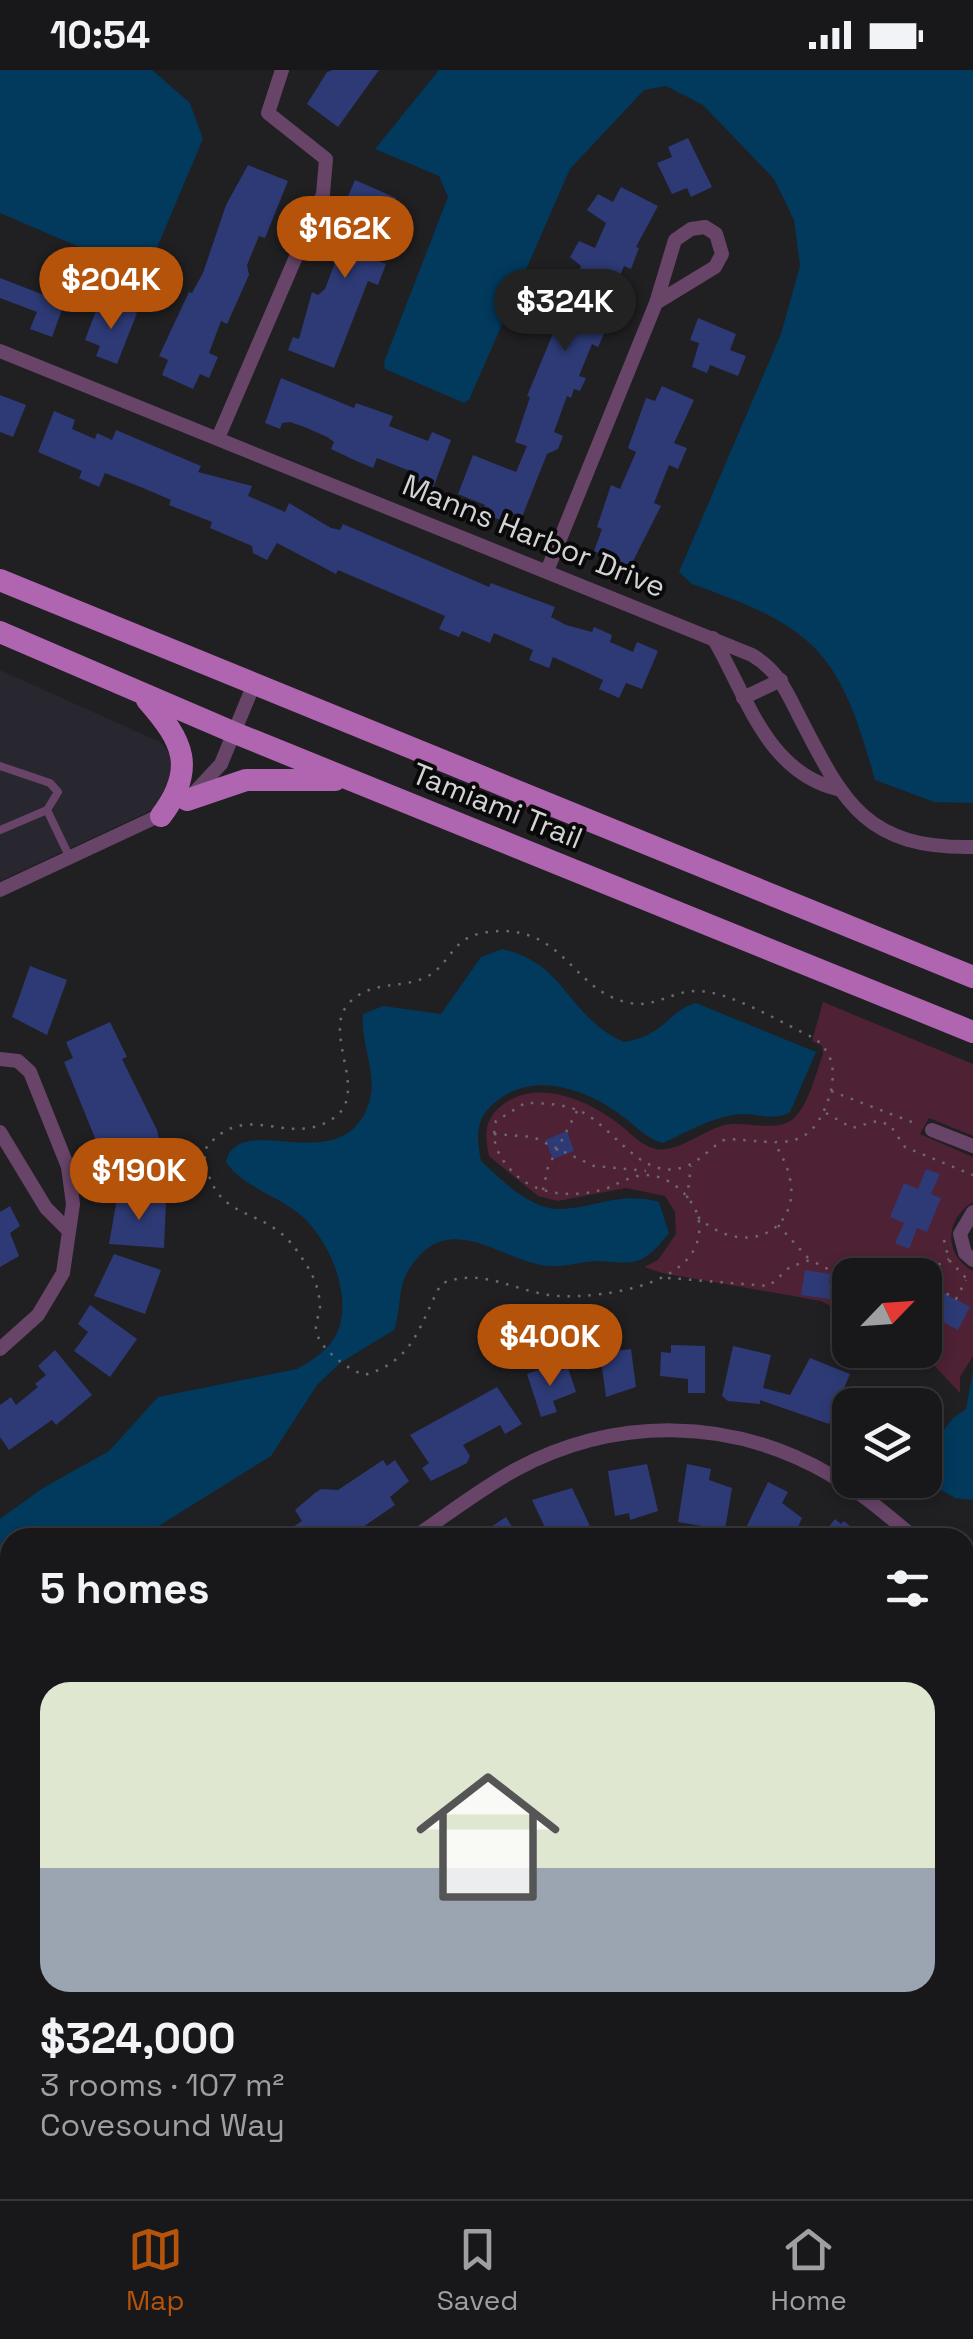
<!DOCTYPE html>
<html lang="en">
<head>
<meta charset="utf-8">
<style>
  :root { --surface:#18171a; --page:#252427; --text:#f1f3f6; --muted:#9f9fa2; --line:#363639; --accent:#b45309 }
  body { margin:0; font-family:"Space Grotesk",sans-serif; background:var(--page); color:var(--text); height:100vh; display:flex; flex-direction:column; font-size:38px; white-space:nowrap }
  * { box-sizing:border-box; margin:0 }
  p { font-size:32px; color:var(--muted) }
  .icon { flex:none; width:55px; height:55px; fill:none; stroke:currentColor; stroke-width:2; stroke-linecap:round; stroke-linejoin:round }
  .map { position:relative; flex:1; overflow:hidden }
  .details { position:absolute; left:0px; top:1458px; width:975px; height:672px; display:flex; flex-direction:column; background:var(--surface); border-radius:30px 30px 0 0; box-shadow:0 5px 15px #0003,0 0 0 2px var(--line) }
  .details>* { flex:none }
  .needle { width:65px; rotate:65deg }
  .buttons { position:absolute; left:832px; top:1188px; display:grid; gap:20px }
  .buttons a { display:grid; place-items:center; width:110px; height:110px; border-radius:20px; background:var(--surface); box-shadow:0 5px 15px #0003,0 0 0 2px var(--line); font-size:50px }
  .price { position:absolute; translate:-50% -85px; padding:0 22px; border-radius:35px; background:var(--accent); color:#fff; font-size:32px; line-height:65px; filter:drop-shadow(0 2px 5px #0008) }
  .price::after { content:''; position:absolute; left:50%; top:60px; width:30px; height:22px; margin-left:-15px; background:inherit; clip-path:polygon(0 0,100% 0,50% 100%) }
  .price.selected { background:#222; color:#fff }
  ul { padding:0; list-style:none }
  li { display:grid; align-content:center; gap:20px; height:530px; padding:0 40px }
  li+li { border-top:2px solid var(--line) }
  li span { display:grid; place-items:center; height:310px; border-radius:30px; color:#555 }
  li>.icon { margin-inline-start:auto }
  span .icon { width:180px; height:180px; fill:#fffc; stroke-width:1 }
  li b { font-size:42px }
  h2 { display:flex; justify-content:space-between; align-items:center; height:120px; padding:0 40px; font-size:42px }
  .status { display:flex; justify-content:space-between; align-items:center; height:70px; padding:0 50px; background:var(--surface); direction:ltr }
  .status svg { height:28px; fill:currentColor }
  .tabs { display:flex; justify-content:space-around; align-items:center; height:140px; border-top:2px solid var(--line); background:var(--surface); font-size:28px; color:var(--muted) }
  .tabs a { display:grid; justify-items:center; gap:5px }
  .tabs .selected { color:var(--accent) }
  .map>svg:first-child { display:block }
  .built { fill:#28262e }
  .green { fill:#4e2135 }
  .water { fill:#013a5d }
  .building { fill:#2d3a75 }
  .lines { fill:none; stroke-linecap:round; stroke-linejoin:round }
  .path { stroke:#6b6a6d; stroke-width:2.5; stroke-dasharray:2.5 8; stroke-linecap:butt }
  .service { stroke:#684468; stroke-width:8 }
  .minor { stroke:#684468; stroke-width:14 }
  .primary { stroke:#b065b1; stroke-width:22 }
  .labels { text-anchor:middle; stroke-width:8; stroke-linejoin:round; paint-order:stroke }
  .street-label { font-size:30px; fill:#d3d3d5; stroke:#0a090a }
</style>
</head>
<body>
<div class="status"><b>10:54</b><svg viewBox="0 0 49 12"><path d="M0 12V9h3v3zM5 12V6h3v6zM10 12V3h3v9zM15 12V0h3v12zM26 1h20v11H26zM47 4h2v5h-2z"/></svg></div>
<div class="map">
<svg width="973" height="2129" viewBox="0 0 973 2129">
  <rect width="100%" height="100%" fill="#201f22"/>
  <!-- built -->
  <path class="built" d="M0,600L160,672L172,686V704L154,739L0,811Z"/>
  <!-- green -->
  <path class="green" d="M823,932L973,994V1066L929,1048L920,1064L973,1087V1132C945,1149 943,1184 973,1201V1286L960,1307V1323L931,1292L910,1280H925V1205H850V1247L821,1231L662,1203L644,1197L658,1190L676,1164L675,1142L665,1126L626,1118L558,1131L538,1126L489,1086C484,1063 484,1048 505,1033C540,1009 589,1031 619,1054C632,1064 640,1075 656,1079C676,1083 702,1062 721,1056C743,1049 777,1065 795,1047C809,1033 816,1003 823,984L822,976L812,971Z"/>
  <!-- water -->
  <g class="water">
    <path d="M0,0H152L190,33L203,69L150,194L133,200L0,143Z"/>
    <path d="M439,0H973V733L934,732L875,710C840,583 817,558 692,514L679,502L781,264L800,196L794,150L774,109L703,35L666,16L644,20L570,99L469,330L464,333L385,299L384,292L448,127L439,106L375,79Z"/>
    <path d="M502,879C567,893 566,946 624,972C667,965 668,940 696,933L816,982L790,1042C772,1052 760,1043 741,1044C714,1046 687,1062 663,1073C646,1068 639,1059 625,1048C590,1021 537,1000 498,1030C475,1047 476,1065 481,1091C501,1109 530,1140 559,1139C598,1138 618,1121 659,1132L669,1163C643,1196 637,1194 598,1191C583,1191 567,1197 552,1196C503,1195 449,1133 408,1201C398,1216 401,1242 394,1260L340,1293L317,1315L271,1386L141,1467L10,1468V1561L0,1568V1449L43,1418L109,1381L158,1327L297,1299C312,1291 330,1279 337,1263C354,1226 328,1166 298,1143C278,1127 252,1119 233,1101L226,1092C238,1037 347,1115 370,1029C377,1002 360,972 363,944L383,936L441,944L481,887Z"/>
    <path d="M973,1301V1430L955,1428L924,1410L925,1385L953,1348L966,1339Z"/>
    <path d="M965,1748L973,1763V2129H567L549,2120H965Z"/>
  </g>
  <!-- building -->
  <g class="building">
    <path d="M333,0H379L338,57L307,34L327,2Z"/>
    <path d="M688,68L712,117L691,127L687,118L672,124L657,93L672,87L668,77Z"/>
    <path d="M248,95L288,111L265,168L259,166L247,195L249,205L227,254L221,251L209,283L218,287L209,308L200,304L193,319L162,305L168,290L159,286L189,222L192,223L203,203L226,135Z"/>
    <path d="M355,110L396,128L388,148L381,145L370,170L377,172L370,188L386,194L378,215L368,211L334,298L288,280L293,267L299,269L312,222L318,225L325,219L339,182L330,178L338,157L353,163L363,138L346,131Z"/>
    <path d="M621,117L658,136L636,177L639,178L631,199L624,196L609,232L617,235L598,277L592,274L579,306L586,308L580,321L574,319L571,328L567,326L554,362L563,366L558,379L547,384L522,447L507,441L503,451L482,443L485,435L458,424L473,385L516,402L527,376L515,372L530,327L527,326L581,196L570,187L579,171L595,178L606,153L587,140L598,124L613,132Z"/>
    <path d="M0,208L44,225L47,218L67,226L52,267L30,259L37,242L0,228Z"/>
    <path d="M116,235L137,243L117,294L96,286L100,276L85,270L97,238L112,244Z"/>
    <path d="M698,248L736,264L730,280L746,286L738,306L710,295L707,303L692,297L699,273L690,270Z"/>
    <path d="M281,308L354,338L356,333L393,346L389,356L428,371L432,362L451,370L432,421L411,412L415,403L377,388L373,398L352,389L331,379L334,372L327,367L307,358L290,352L282,353L280,359L265,353Z"/>
    <path d="M662,316L694,330L674,373L687,378L678,399L669,395L654,433L661,436L630,497L594,481L602,459L597,457L611,415L620,419L636,382L628,378L646,328L655,331Z"/>
    <path d="M0,325L26,335L13,367L0,362Z"/>
    <path d="M54,341L75,350L72,359L95,369L97,363L112,370L116,360L201,396L198,402L252,416L248,426L285,442L289,433L331,458L340,460L343,454L489,517L491,513L555,537L551,547L566,555L592,562L594,557L612,565L610,572L633,582L637,572L658,581L642,619L626,613L619,628L599,619L603,610L553,587L549,598L529,590L533,580L494,563L490,573L462,561L459,567L439,559L445,546L338,500L336,504L277,473L267,490L253,483L252,476L210,458L212,452L169,435L171,430L143,418L105,403L99,417L79,408L82,401L38,382Z"/>
    <path d="M30,896L67,910L47,965L12,947Z"/>
    <path d="M110,952L127,987L122,989L157,1060L168,1106L124,1116L119,1092L106,1095L64,992L73,988L66,972Z"/>
    <path d="M567,1061L574,1081L553,1089L545,1070Z"/>
    <path d="M926,1099L940,1104L931,1124L941,1128L927,1162L917,1158L909,1179L895,1173L904,1153L890,1147L904,1113L918,1119Z"/>
    <path d="M117,1128L166,1131L164,1178L109,1174Z"/>
    <path d="M10,1136L20,1156L10,1163L19,1186L0,1197V1142Z"/>
    <path d="M114,1184L161,1200L145,1244L94,1226Z"/>
    <path d="M805,1200L830,1204L829,1214L850,1221V1232L801,1225Z"/>
    <path d="M940,1221L970,1237L958,1260L928,1244Z"/>
    <path d="M90,1235L137,1269L110,1307L74,1281L88,1262L78,1254Z"/>
    <path d="M671,1275L705,1276V1323H688V1309L660,1306L661,1282L671,1283Z"/>
    <path d="M733,1276L771,1285L763,1318L790,1325L810,1288L850,1304L829,1354L760,1330V1334L728,1331L722,1326Z"/>
    <path d="M631,1279L636,1317L606,1327L600,1283Z"/>
    <path d="M55,1280L92,1325L56,1355L52,1350L9,1380L0,1367V1335L11,1327L16,1335L38,1317L35,1314L46,1305L38,1296Z"/>
    <path d="M568,1298L576,1322L553,1331L557,1342L541,1347L527,1304L541,1299L544,1306Z"/>
    <path d="M497,1317L522,1354L505,1364L500,1355L463,1375L470,1386L467,1393L431,1411L422,1398L429,1393L410,1365Z"/>
    <path d="M383,1390L387,1396L395,1390L409,1411L390,1427L395,1435L347,1468H276L302,1451L295,1440L315,1423L321,1419L338,1420Z"/>
    <path d="M647,1394L658,1441L630,1450L629,1443L615,1446L608,1401Z"/>
    <path d="M687,1394L711,1399L709,1410L732,1418L725,1460L678,1452Z"/>
    <path d="M768,1412L788,1422L782,1433L802,1448L793,1468L743,1464Z"/>
    <path d="M572,1418L590,1456L566,1468H550L532,1430Z"/>
    <path d="M506,1447L519,1468H474Z"/>
    <path d="M835,1449L841,1454L844,1451L864,1468H820Z"/>
    <path d="M0,2102L10,2112V2120H19L28,2129H0Z"/>
  </g>
  <g class="lines">
    <!-- path -->
    <g class="path">
      <path d="M831,1021C835,998 833,985 816,969C785,955 729,920 696,921C672,921 655,938 630,933C575,923 566,861 502,861C490,861 476,863 466,869C450,879 445,897 428,906C402,920 373,909 350,932C320,961 370,1021 335,1047C289,1081 244,1025 204,1081C212,1158 263,1131 297,1181C310,1199 319,1214 320,1236C320,1244 315,1252 316,1259C318,1279 348,1299 364,1305C415,1291 419,1255 441,1214C482,1195 520,1225 560,1226C605,1228 706,1214 699,1152C696,1128 669,1105 646,1105C633,1105 621,1112 610,1117C578,1129 534,1127 510,1099C497,1084 491,1071 496,1051L525,1033C543,1033 563,1034 580,1041C616,1058 642,1114 687,1096C701,1090 712,1076 726,1069C781,1071 812,1087 831,1021L917,1054"/>
      <path d="M826,1043L852,1058L877,1051L890,1055L905,1077L973,1105"/>
      <path d="M494,1064L533,1067L594,1096L646,1101"/>
      <path d="M543,1120L548,1097L577,1041"/>
      <path d="M687,1128L691,1096"/>
      <path d="M698,1147C752,1197 823,1149 776,1076"/>
      <path d="M778,1155L809,1189"/>
      <path d="M944,1170L949,1190L967,1209"/>
      <path d="M924,1203L932,1215L956,1229L966,1210"/>
      <path d="M920,1205L949,1189"/>
      <path d="M668,1208L769,1216L790,1197L810,1190L828,1199L859,1195L884,1205"/>
    </g>
    <!-- service -->
    <g class="service">
      <path d="M0,696L50,713L58,722L47,740L0,760"/>
      <path d="M47,740L70,788"/>
    </g>
    <!-- minor -->
    <g class="minor">
      <path d="M0,281L752,585C777,600 785,618 798,644C843,731 864,779 973,777"/>
      <path d="M218,368L323,124L326,89L268,43L282,0"/>
      <path d="M547,501L656,233L675,170L691,159L705,157L716,164L722,184L715,197L656,233"/>
      <path d="M713,568C746,623 765,701 837,719"/>
      <path d="M743,628L781,610"/>
      <path d="M193,724L221,694L254,614"/>
      <path d="M0,820L167,742"/>
      <path d="M0,989L18,991L30,1002L68,1097L73,1134L63,1203L38,1245L0,1279"/>
      <path d="M932,1060L973,1076"/>
      <path d="M0,1062L46,1138L66,1158"/>
      <path d="M973,1142L960,1164L965,1183L973,1190"/>
      <path d="M413,1468C447,1445 480,1419 515,1400C615,1346 731,1347 829,1404C860,1421 887,1445 915,1468"/>
      <path d="M965,1511L973,1519"/>
      <path d="M0,1675L10,1686"/>
      <path d="M0,1772L10,1757"/>
      <path d="M0,2033L10,2050"/>
      <path d="M88,2120L100,2129"/>
    </g>
    <!-- primary -->
    <g class="primary">
      <path d="M0,510L973,907"/>
      <path d="M0,562L235,663L973,962"/>
      <path d="M147,630C183,671 197,698 161,746"/>
      <path d="M187,730L246,710H335"/>
    </g>
  </g>
  <g class="labels">
    <!-- street labels -->
    <g class="street-label">
      <text transform="translate(534 466) rotate(22)" y="10">Manns Harbor Drive</text>
      <text transform="translate(497 736) rotate(22)" y="10">Tamiami Trail</text>
    </g>
  </g>
</svg>
<div class="buttons">
<a><svg class="needle" viewBox="-14 -14 28 28"><path d="M0-13l5 13h-10z" fill="#e53935"/><path d="M0 13l5-13h-10z" fill="#9f9fa2"/></svg></a>
<a><svg class="icon" aria-label="layers" viewBox="0 0 24 24"><path d="M12 4l9 5-9 5-9-5zM3 14l9 5 9-5"/></svg></a>
</div>
<b class="price" style="left:345px;top:211px">$162K</b>
<b class="price" style="left:111px;top:262px">$204K</b>
<b class="price selected" style="left:565px;top:284px">$324K</b>
<b class="price" style="left:139px;top:1153px">$190K</b>
<b class="price" style="left:550px;top:1319px">$400K</b>
<section class="details">
<h2>5 homes<svg class="icon" aria-label="filters" viewBox="0 0 24 24"><path d="M4 7h16M4 17h16"/><circle cx="9" cy="7" r="2"/><circle cx="15" cy="17" r="2"/></svg></h2>
<ul>
<li><span style="background:linear-gradient(#dfe7d0 60%,#9aa5b1 0)"><svg class="icon" aria-label="home" viewBox="0 0 24 24"><path d="M3 11l9-7 9 7M6 9v11h12V9"/></svg></span><div><b>$324,000</b><p>3 rooms · 107 m²</p><p>Covesound Way</p></div></li>
</ul>
</section>
</div>
<nav class="tabs">
<a class="selected"><svg class="icon" aria-label="map" viewBox="0 0 24 24"><path d="M3 6l6-2 6 2 6-2v14l-6 2-6-2-6 2zM9 4v14M15 6v14"/></svg>Map</a>
<a><svg class="icon" aria-label="saved" viewBox="0 0 24 24"><path d="M7 4h10v16l-5-4-5 4z"/></svg>Saved</a>
<a><svg class="icon" aria-label="home" viewBox="0 0 24 24"><path d="M3 11l9-7 9 7M6 9v11h12V9"/></svg>Home</a>
</nav>
</body>
</html>
